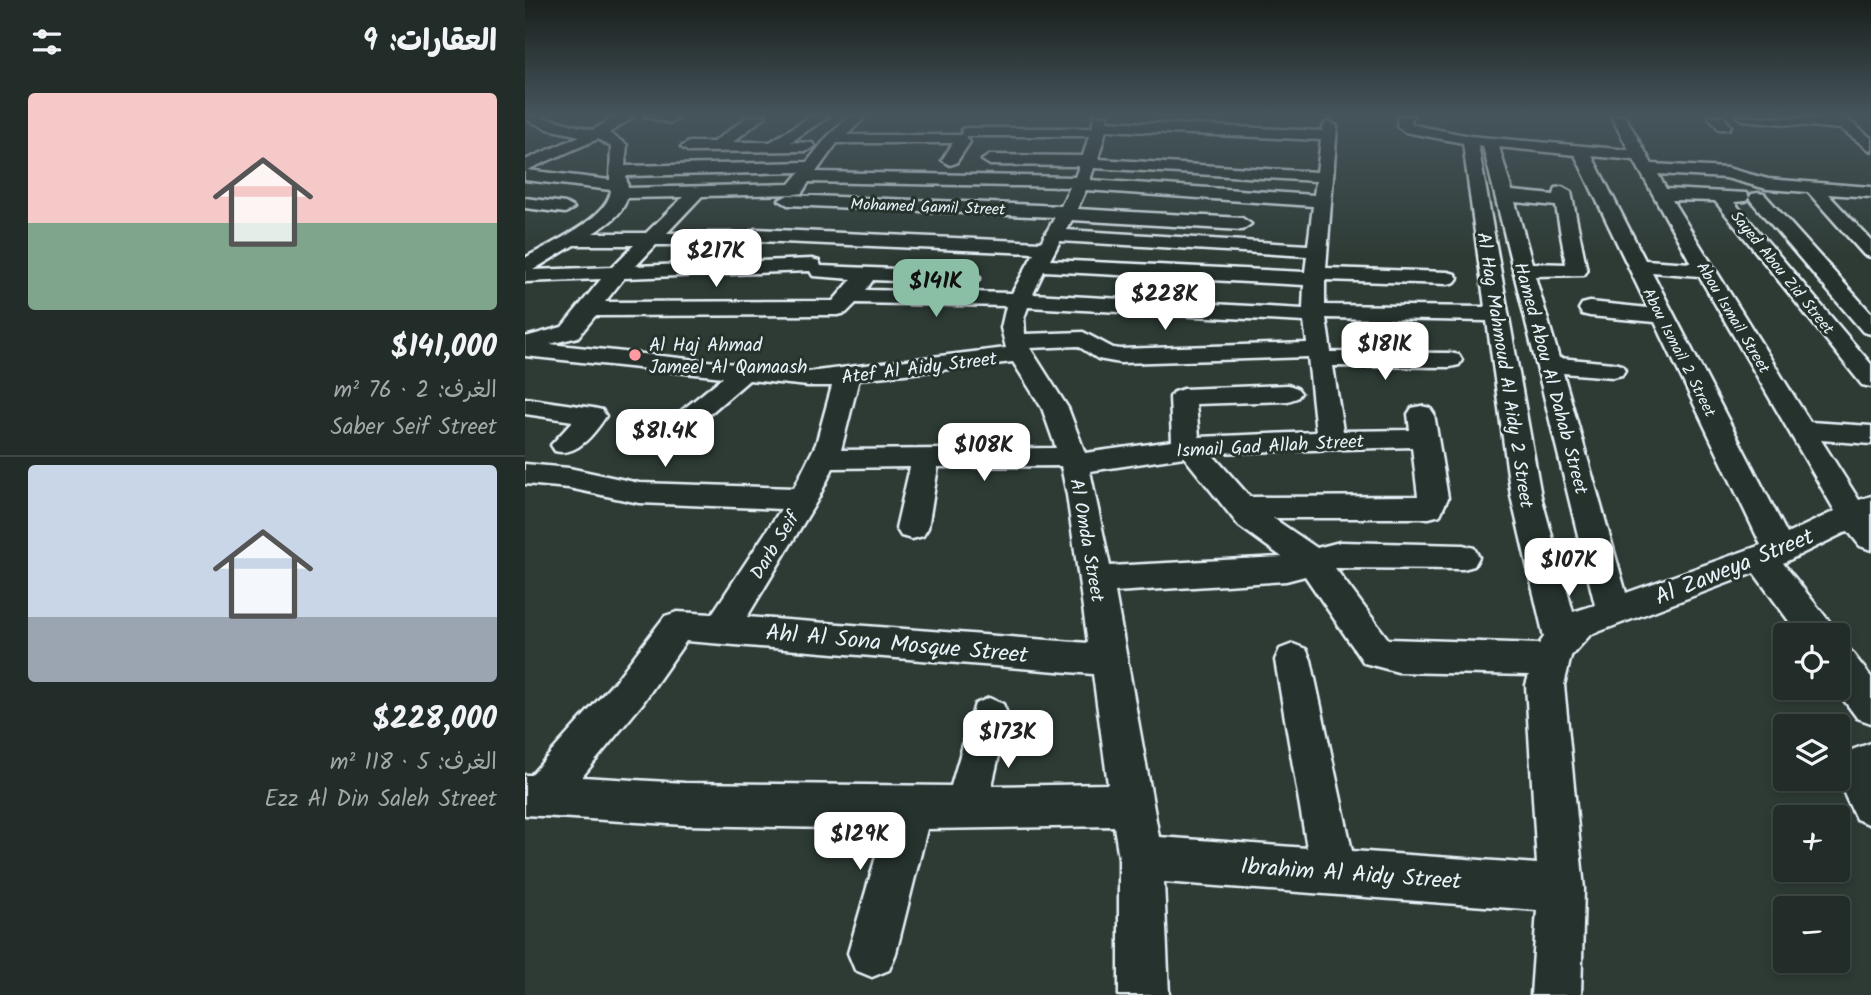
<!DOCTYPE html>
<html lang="ar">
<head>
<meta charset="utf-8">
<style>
  :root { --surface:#222c28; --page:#2a3430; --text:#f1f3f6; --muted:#a2a7a8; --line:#3f4845; --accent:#8abfa5 }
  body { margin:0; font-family:Kalam,"Playpen Sans Arabic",sans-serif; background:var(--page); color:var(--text); direction:rtl; height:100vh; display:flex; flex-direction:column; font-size:26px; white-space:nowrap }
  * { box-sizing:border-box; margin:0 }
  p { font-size:23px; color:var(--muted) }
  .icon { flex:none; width:38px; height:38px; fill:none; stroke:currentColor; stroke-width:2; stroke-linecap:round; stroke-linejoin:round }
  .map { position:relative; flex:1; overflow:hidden; direction:ltr }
  .side { display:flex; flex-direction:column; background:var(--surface); width:525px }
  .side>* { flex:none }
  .controls { position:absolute; left:1248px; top:623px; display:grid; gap:14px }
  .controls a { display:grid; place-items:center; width:77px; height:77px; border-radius:7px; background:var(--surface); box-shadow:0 4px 10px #0003,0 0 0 2px var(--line); font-size:35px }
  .price { position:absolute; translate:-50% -60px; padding:0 16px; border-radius:14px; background:#fff; color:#222; font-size:23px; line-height:46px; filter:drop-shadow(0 2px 4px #0008) }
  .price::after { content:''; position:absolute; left:50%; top:42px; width:21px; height:16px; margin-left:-10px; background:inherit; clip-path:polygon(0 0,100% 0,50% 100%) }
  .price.active { background:var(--accent); color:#111 }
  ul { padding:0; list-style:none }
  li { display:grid; align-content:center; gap:14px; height:371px; padding:0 28px }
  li+li { border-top:2px solid var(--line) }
  li span { display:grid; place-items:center; height:217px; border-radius:7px; color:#555 }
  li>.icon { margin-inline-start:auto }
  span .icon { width:126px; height:126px; fill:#fffc; stroke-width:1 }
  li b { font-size:30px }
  h2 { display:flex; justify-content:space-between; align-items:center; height:84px; padding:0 28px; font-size:30px }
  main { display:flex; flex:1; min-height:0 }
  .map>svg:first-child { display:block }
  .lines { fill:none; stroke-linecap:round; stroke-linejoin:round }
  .minor-casing { stroke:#e8f1f8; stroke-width:5 }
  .minor { fill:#26332d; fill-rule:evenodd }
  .poi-dot { fill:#ff9aa2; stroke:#26332d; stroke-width:2.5 }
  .labels { text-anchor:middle; stroke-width:6; stroke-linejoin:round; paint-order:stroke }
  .far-street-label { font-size:16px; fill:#e8f1f8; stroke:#26332d }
  .poi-label { font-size:19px; fill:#e8f1f8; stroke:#26332d; text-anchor:start }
  .street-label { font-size:19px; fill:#e8f1f8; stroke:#26332d }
  .near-street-label { font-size:23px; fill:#e8f1f8; stroke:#26332d }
</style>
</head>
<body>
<main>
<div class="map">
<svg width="1346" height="995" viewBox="0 0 1346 995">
  <rect width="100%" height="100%" fill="#2e3b35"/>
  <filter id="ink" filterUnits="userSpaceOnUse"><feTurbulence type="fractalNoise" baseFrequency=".0143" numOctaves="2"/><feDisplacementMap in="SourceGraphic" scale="14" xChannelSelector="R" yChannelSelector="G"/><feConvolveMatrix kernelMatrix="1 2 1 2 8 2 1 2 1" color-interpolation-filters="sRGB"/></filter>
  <g filter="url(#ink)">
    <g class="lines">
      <defs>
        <g id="minor">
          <path d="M0,116C23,116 45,125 68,130L92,116H110L84,133L102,145L100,166L282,162L303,136L325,116H341L322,135H437V129L442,128H567L569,116H583L582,121L797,131L800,123L805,122L812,126L801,268L923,272L930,274L933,278L930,282L923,284L800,280V305L960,307L938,143L880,132L872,126L873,116H887L886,124L889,125L945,136L1104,150L1086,116H1100L1127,164L1202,168L1243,179L1346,187V197L1303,194L1346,240V257L1339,255L1283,192L1242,189L1201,178L1133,174L1141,189L1221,193L1224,197L1221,201L1209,202L1346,364V387L1337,385L1190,201L1147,200L1285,422L1346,426V444L1296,440L1334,500L1346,496V550L1335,546L1323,531L1258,563L1307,625L1312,635H1274L1229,573L1065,635L1046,656L1039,685L1059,889L1056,995H1006L1012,910L639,882L644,995H594V858L589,826L402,829L371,953L364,970L347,977L330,970L323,953L359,829L160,825L0,815V775H6L91,680L140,616L152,612L187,614L256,509L114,503L44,488L0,484V464L44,468L114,483L269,488L291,444L307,386H283L224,380L144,449L134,452L124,449L120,443L124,437L198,377L0,356V337L37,327L76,279L0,282V258C24,244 83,219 86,190L0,180V160L55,136L23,129L0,119ZM581,130L796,140L792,172L573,159ZM440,136H564L558,156L465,155L457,160L465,165L554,166L550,177L291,172L312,143H428L417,160L425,165L431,163L445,142ZM73,139L86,147L85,180L2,170ZM953,145L958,146L1070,605L1048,612L1016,496ZM974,147L1050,155L1123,308L1065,302L1057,304L1054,309L1057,314L1065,316L1130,322L1236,545L1101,593L1038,373L1088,377L1097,375L1100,370L1097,365L1088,363L1034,358L1010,276L1059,275L1062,271L1046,192L1037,187L1031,188L1029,195L987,191ZM1067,156L1109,160L1166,263L1120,260ZM569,168L791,181L789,195L565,180ZM275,172L265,184L103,188L101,176ZM284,182L545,187L536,206L263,195L254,200L263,205L530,217L516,242L230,229L222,233H142L177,196L271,194L277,193ZM561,190L788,206L783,245L541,230L547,220L717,230L726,224L717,218L552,209ZM158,197L121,233H68C83,224 97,215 102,198ZM990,202L1031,206L1041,264L1007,263ZM234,241L509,253L487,293L341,290L348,280L445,284L452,282L455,278L452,274L445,272L296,266L294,261L287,259L111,266L131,245H226ZM535,241L782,256L780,272L525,260ZM49,245H109L87,267L8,270ZM285,271L288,276L327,279L308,301L80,302L99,278ZM519,271L779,285L778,309L508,294ZM1127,272L1174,276L1310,511L1262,534ZM331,303L481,306L476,328L481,348L283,372L25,344L53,337L70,316L313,315L321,313ZM503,307L779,322L782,343L595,349L588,348L558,332L500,334L499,318ZM801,318L962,321L986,496L1019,637L1014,644L863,639L810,568L938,569L949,566L954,557L949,548L938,545L815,542L792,548L748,518H904L915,515L923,498L909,414L905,408L896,406L887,408L883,414L885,430L818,431L808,366L925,367L934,365L937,360L934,355L925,353L806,352ZM553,346L573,359L595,363L783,357L791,432L674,437L671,404L763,401L772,398L776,393L772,388L763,385L658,389L649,392L645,397L647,441L560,453L543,408L505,348ZM488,362L517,408L531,448L316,450L334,379ZM887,447L893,496L725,497L686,453ZM659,457L714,526L757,557L585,566L565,471ZM536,466L542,495L563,643L222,617L293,499L308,468L385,467L371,528L376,536L387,539L398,536L403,528L413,467ZM780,576L839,663L873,672L1004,675L1001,685L1012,864L827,851L786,660L781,649L768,644L755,649L750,660L782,848L634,837L590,592L761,581ZM161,641L568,674L583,784L467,786L483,716L478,704L464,698L450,704L426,786L160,783L57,777L117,704Z"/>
          <path d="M119,116H150L152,119L145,123Z"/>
          <path d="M224,116H241L208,142H245L286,116H304L266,142L287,143L290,146L282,151L164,152L156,147L164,142H188Z"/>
          <path d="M1183,116H1198L1206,126L1204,129H1194Z"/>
          <path d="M1211,116L1304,119L1302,116H1318L1346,138V151L1316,129L1218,120Z"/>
          <path d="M1233,193L1239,194L1346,313V334L1338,332L1227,202L1224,198L1227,194Z"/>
          <path d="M0,198L40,203L49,208L40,213L0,208Z"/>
          <path d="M0,398L68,408L77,410L81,416C70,433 52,457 30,451L26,445L48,421L0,414Z"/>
          <path d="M1312,646L1325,650L1346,677V723L1332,718L1310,688Z"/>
          <path d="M1346,743V825L1331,819C1321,796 1305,775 1321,752Z"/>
        </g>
      </defs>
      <!-- minor casing -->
      <use href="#minor" class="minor-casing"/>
      <!-- minor -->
      <use href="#minor" class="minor"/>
    </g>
  </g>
  <!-- sky -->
  <linearGradient id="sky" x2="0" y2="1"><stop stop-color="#19201d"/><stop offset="0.45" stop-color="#46555c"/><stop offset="1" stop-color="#46555c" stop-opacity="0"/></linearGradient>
  <rect width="1346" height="256" fill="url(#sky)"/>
  <!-- markers -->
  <circle class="poi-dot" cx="110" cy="355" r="7"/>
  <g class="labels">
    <!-- far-street labels -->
    <g class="far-street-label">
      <text transform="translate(403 206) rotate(2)" y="6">Mohamed Gamil Street</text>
      <text transform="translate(1258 272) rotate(51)" y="6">Sayed Abou Zid Street</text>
      <text transform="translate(1209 317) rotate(59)" y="6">Abou Ismail Street</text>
      <text transform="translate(1155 352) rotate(63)" y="6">Abou Ismail 2 Street</text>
    </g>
    <!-- poi labels -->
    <g class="poi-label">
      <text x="124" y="351">Al Haj Ahmad<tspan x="124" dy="22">Jameel Al Qamaash</tspan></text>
    </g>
    <!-- street labels -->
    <g class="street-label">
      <text transform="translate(394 367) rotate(-7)" y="7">Atef Al Aidy Street</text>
      <text transform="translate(981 370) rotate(81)" y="7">Al Hag Mahmoud Al Aidy 2 Street</text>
      <text transform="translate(1027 378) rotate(75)" y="7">Hamed Abou Al Dahab Street</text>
      <text transform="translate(745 445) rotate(-3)" y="7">Ismail Gad Allah Street</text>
      <text transform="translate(563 540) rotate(80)" y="7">Al Omda Street</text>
      <text transform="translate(249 545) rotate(-58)" y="7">Darb Seif</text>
    </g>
    <!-- near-street labels -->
    <g class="near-street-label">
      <text transform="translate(1209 566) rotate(-22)" y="8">Al Zaweya Street</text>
      <text transform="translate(372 643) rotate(5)" y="8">Ahl Al Sona Mosque Street</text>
      <text transform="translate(826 873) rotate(4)" y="8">Ibrahim Al Aidy Street</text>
    </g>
  </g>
</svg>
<div class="controls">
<a><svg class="icon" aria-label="locate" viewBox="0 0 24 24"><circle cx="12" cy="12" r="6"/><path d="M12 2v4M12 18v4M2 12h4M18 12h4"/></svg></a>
<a><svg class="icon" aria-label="layers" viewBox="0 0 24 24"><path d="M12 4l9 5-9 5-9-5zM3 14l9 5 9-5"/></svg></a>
<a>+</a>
<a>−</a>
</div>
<b class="price" style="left:191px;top:289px">$217K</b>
<b class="price active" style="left:411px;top:319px">$141K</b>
<b class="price" style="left:640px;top:332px">$228K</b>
<b class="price" style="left:860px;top:382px">$181K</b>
<b class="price" style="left:140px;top:469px">$81.4K</b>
<b class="price" style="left:459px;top:483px">$108K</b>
<b class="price" style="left:1044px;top:598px">$107K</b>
<b class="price" style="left:483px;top:770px">$173K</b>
<b class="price" style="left:335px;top:872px">$129K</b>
</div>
<section class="side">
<h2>العقارات: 9<svg class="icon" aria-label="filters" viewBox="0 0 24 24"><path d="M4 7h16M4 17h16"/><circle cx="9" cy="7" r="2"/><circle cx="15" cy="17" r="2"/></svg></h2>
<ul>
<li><span style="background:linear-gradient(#f6c9c9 60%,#7fa58c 0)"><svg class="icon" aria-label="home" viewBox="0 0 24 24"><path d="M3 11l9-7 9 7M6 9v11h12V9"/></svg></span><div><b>$141,000</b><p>الغرف: 2 · 76 m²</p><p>Saber Seif Street</p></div></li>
<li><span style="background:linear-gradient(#c9d6e8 70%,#9aa5b1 0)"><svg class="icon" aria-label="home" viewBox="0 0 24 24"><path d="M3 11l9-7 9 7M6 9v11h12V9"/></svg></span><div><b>$228,000</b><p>الغرف: 5 · 118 m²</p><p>Ezz Al Din Saleh Street</p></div></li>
</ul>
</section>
</main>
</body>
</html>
